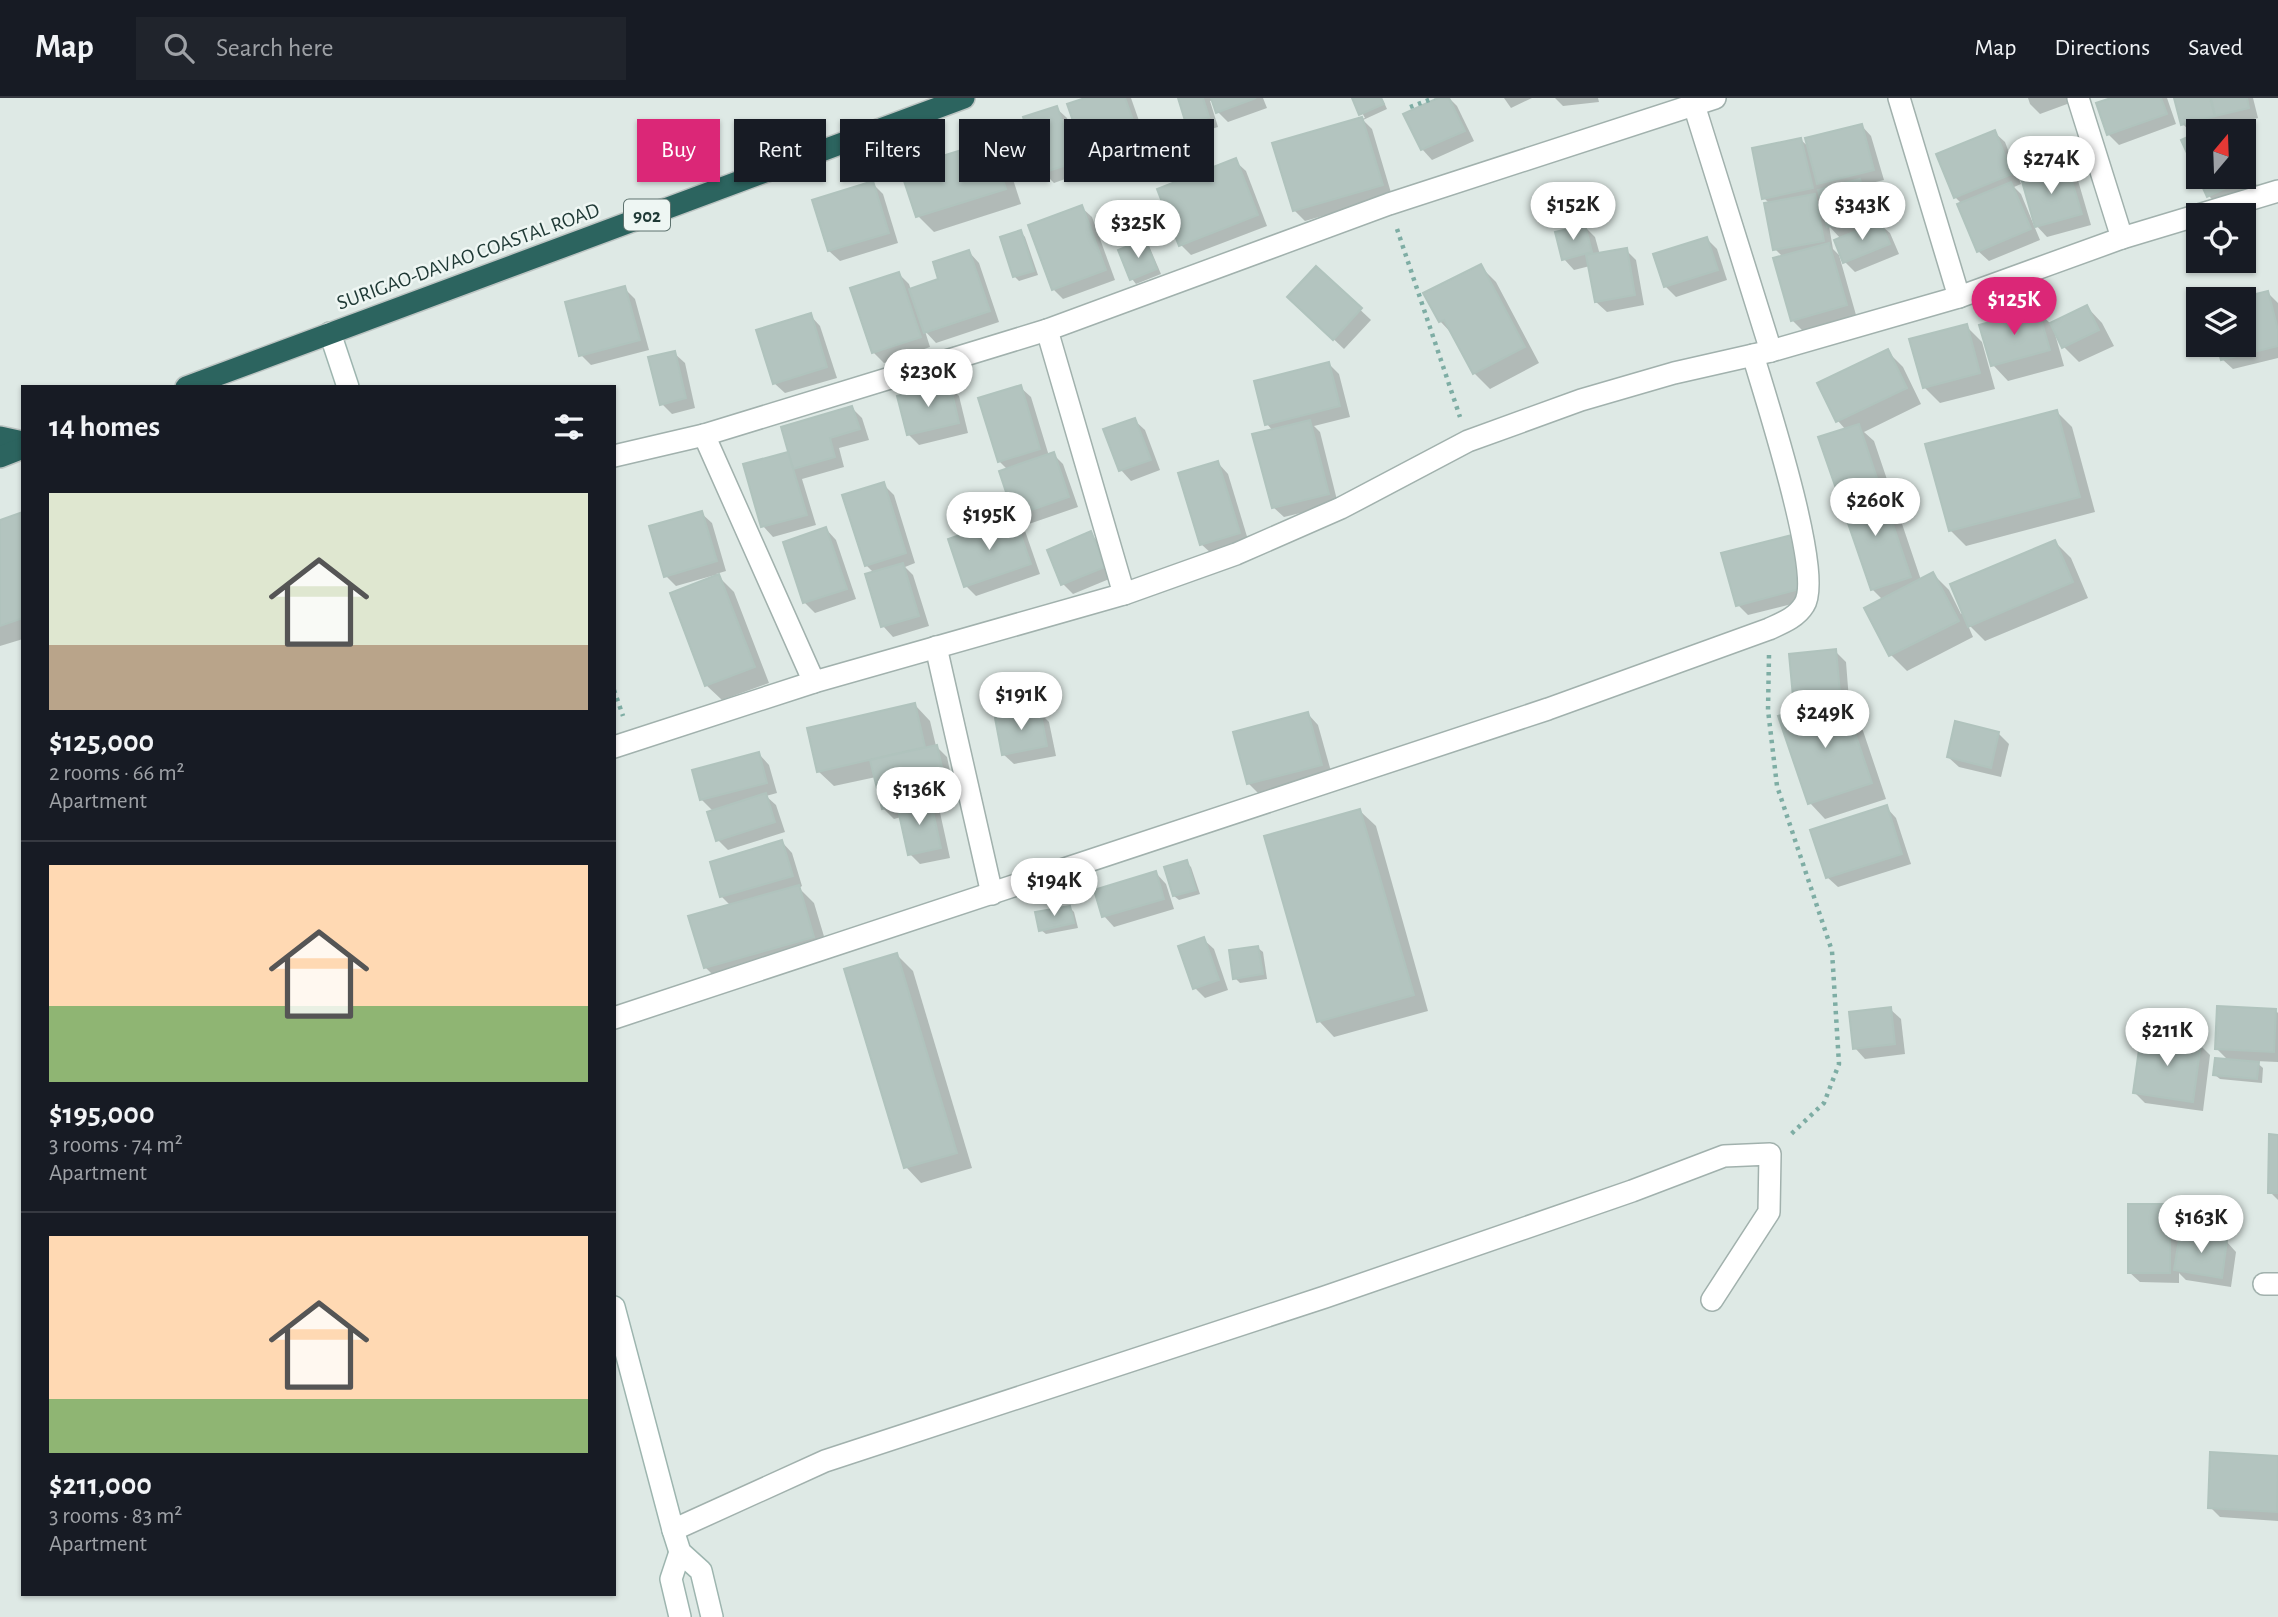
<!DOCTYPE html>
<html lang="en">
<head>
<meta charset="utf-8">
<style>
  :root { --surface:#171b24; --page:#20242c; --text:#f1f3f6; --muted:#9ea1a6; --line:#363941; --accent:#db2777 }
  body { margin:0; font-family:"Alegreya Sans",sans-serif; background:var(--page); color:var(--text); height:100vh; display:flex; flex-direction:column; font-size:26px; white-space:nowrap }
  * { box-sizing:border-box; margin:0 }
  p { font-size:23px; color:var(--muted) }
  .icon { flex:none; width:38px; height:38px; fill:none; stroke:currentColor; stroke-width:2; stroke-linecap:round; stroke-linejoin:round }
  .map { position:relative; flex:1; overflow:hidden }
  .sheet { position:absolute; left:21px; top:287px; width:595px; height:1211px; display:flex; flex-direction:column; background:var(--surface); border-radius:0px; box-shadow:0 2px 5px #0004 }
  .sheet>* { flex:none }
  .banner { position:absolute; left:637px; top:21px; width:665px; height:63px; display:flex; gap:14px }
  .needle { width:46px; rotate:19deg }
  .buttons { position:absolute; left:2186px; top:21px; display:grid; gap:14px }
  .buttons a { display:grid; place-items:center; width:70px; height:70px; border-radius:0px; background:var(--surface); box-shadow:0 2px 5px #0004; font-size:35px }
  .price { position:absolute; translate:-50% -60px; padding:0 16px; border-radius:24px; background:#fff; color:#222; font-size:23px; line-height:46px; filter:drop-shadow(0 2px 4px #0008) }
  .price::after { content:''; position:absolute; left:50%; top:42px; width:21px; height:16px; margin-left:-10px; background:inherit; clip-path:polygon(0 0,100% 0,50% 100%) }
  .price.on { background:var(--accent); color:#fff }
  ul { padding:0; list-style:none }
  li { display:grid; align-content:center; gap:14px; height:371px; padding:0 28px }
  li+li { border-top:2px solid var(--line) }
  li span { display:grid; place-items:center; height:217px; border-radius:0px; color:#555 }
  li>.icon { margin-inline-start:auto }
  span .icon { width:126px; height:126px; fill:#fffc; stroke-width:1 }
  li b { font-size:30px }
  h2 { display:flex; justify-content:space-between; align-items:center; height:84px; padding:0 28px; font-size:30px }
  .chip { padding:0 24px; border-radius:0px; background:var(--surface); box-shadow:0 2px 5px #0004; font-size:24px; line-height:63px }
  .chip.on { background:var(--accent); color:#fff }
  header { display:flex; align-items:center; gap:42px; box-sizing:border-box; height:98px; padding:0 35px; background:var(--surface); border-bottom:2px solid var(--line) }
  header strong { font-size:33px }
  nav { display:flex; gap:38px; margin-inline-start:auto; font-size:24px }
  .search { width:490px; height:63px; background:var(--page); display:flex; align-items:center; gap:18px; box-sizing:border-box; padding:0 24px; border-radius:0px; color:var(--muted); font-size:26px }
  .map>svg:first-child { display:block }
  .shadow { fill:#0003 }
  .building { fill:#b3c4bf; stroke:#b0c3bd; stroke-width:2 }
  .lines { fill:none; stroke-linecap:round; stroke-linejoin:round }
  .street-casing { stroke:#a1b1ad; stroke-width:24 }
  .secondary-casing { stroke:#9db5af; stroke-width:24 }
  .highway-casing { stroke:#bcc4c2; stroke-width:24 }
  .path { stroke:#7eada4; stroke-width:4.5; stroke-dasharray:3.5 5; stroke-linecap:butt }
  .street { stroke:#fff; stroke-width:21 }
  .secondary { stroke:#fff; stroke-width:21 }
  .highway { stroke:#2c645f; stroke-width:21 }
  .labels { text-anchor:middle; stroke-width:5; stroke-linejoin:round; paint-order:stroke }
  .shield { fill:#eef6f3; stroke:#5d726e; stroke-width:2 }
  .shield-label { font-size:19px; font-weight:bold; fill:#1f3935 }
  .street-label { font-size:21px; fill:#1f3935; stroke:#eef6f3 }
</style>
</head>
<body>
<header>
<strong>Map</strong>
<div class="search"><svg class="icon" aria-label="search" viewBox="0 0 24 24"><circle cx="10" cy="10" r="6"/><path d="M15 15l6 6"/></svg>Search here</div>
<nav><a>Map</a><a>Directions</a><a>Saved</a></nav>
</header>
<div class="map">
<svg width="2278" height="1519" viewBox="0 0 2278 1519">
  <rect width="100%" height="100%" fill="#dee9e5"/>
  <!-- shadow -->
  <g class="shadow">
    <path d="M1090,0H1131L1150,54L1099,72L1088,62Z"/>
    <path d="M1180,0H1263L1267,10L1228,24L1218,14L1213,2L1210,3L1218,29L1198,35L1188,25Z"/>
    <path d="M1354,0H1382L1387,11L1363,22L1372,31L1392,98L1305,123L1294,112L1274,46L1365,20Z"/>
    <path d="M1442,0H1449L1457,8L1474,43L1432,62L1422,51Z"/>
    <path d="M1504,0H1532L1511,10Z"/>
    <path d="M1555,0H1598L1599,4L1563,8Z"/>
    <path d="M2028,0H2077L2078,2L2040,16L2030,6Z"/>
    <path d="M2117,0H2167L2176,26L2119,47L2108,36Z"/>
    <path d="M2176,0H2253L2258,20L2226,28L2231,33H2198V75L2194,38L2183,26Z"/>
    <path d="M1056,10L1067,20L1085,74L1054,85L1043,74Z"/>
    <path d="M1861,27L1871,38L1884,82L1863,87L1870,94L1878,125L1890,135L1899,156L1855,174L1845,164L1841,141L1829,128L1833,151L1839,157L1856,217L1803,233L1792,222L1783,159L1775,151L1770,106L1764,100L1801,42L1810,50Z"/>
    <path d="M1994,34L2005,44L2021,86L2014,89L2021,96L2040,142L1989,163L1978,153L1962,106L1955,99Z"/>
    <path d="M990,45L1006,60L1021,106L934,134L918,118Z"/>
    <path d="M2244,58L2258,90L2219,108L2209,98L2200,79H2244Z"/>
    <path d="M1235,63L1246,73L1267,128L1191,157L1181,147Z"/>
    <path d="M2067,69L2077,79L2091,127L2047,139L2034,125Z"/>
    <path d="M872,85L883,96L898,145L840,163L829,153Z"/>
    <path d="M1081,109L1092,119L1115,182L1063,201L1053,191Z"/>
    <path d="M1584,128L1595,139L1600,157L1626,152L1636,162L1644,207L1607,214L1596,204L1590,168L1574,172L1564,161Z"/>
    <path d="M1021,134L1025,139L1038,177L1019,183L1014,178Z"/>
    <path d="M1707,141L1717,151L1727,182L1676,199L1665,188Z"/>
    <path d="M1144,143L1149,148L1161,176L1136,186L1132,181Z"/>
    <path d="M969,154L979,165L999,224L936,245L925,233L930,249L884,265L873,254L899,176L909,186L911,192L941,182Z"/>
    <path d="M1480,168L1496,184L1539,265L1490,291L1474,275L1454,238L1440,223Z"/>
    <path d="M1317,171L1371,222L1344,251L1300,209Z"/>
    <path d="M624,190L635,201L649,252L591,267L581,257Z"/>
    <path d="M2268,195L2278,205V260L2233,271L2222,261L2219,247H2244L2243,201Z"/>
    <path d="M2087,209L2102,225L2114,248L2079,264L2064,249L2057,235L2055,236L2064,268L2008,283L1993,267L2037,213L2051,226Z"/>
    <path d="M810,217L820,228L837,280L785,295L774,285Z"/>
    <path d="M1966,228L1982,244L1995,291L1940,305L1924,289Z"/>
    <path d="M1887,253L1903,269L1921,306L1864,334L1874,343L1921,482L1933,476L1949,492L1961,516L2055,444L2071,460L2088,500L1985,543L1967,525L1973,539L1907,573L1891,557L1866,510L1883,502L1872,491L1846,332L1838,323L1820,286Z"/>
    <path d="M674,255L685,265L695,310L672,316L662,306Z"/>
    <path d="M1329,266L1339,276L1350,319L1314,328L1320,334L1338,406L1284,419L1273,409V333L1267,326Z"/>
    <path d="M949,288L959,298L968,335L919,347L908,336Z"/>
    <path d="M1020,289L1031,299L1049,358L1053,356L1063,366L1078,409L1026,427L1016,417L1008,372L999,363Z"/>
    <path d="M852,310L862,320L869,342L839,350L844,369L802,381L816,427L773,439L763,428L745,367L791,355Z"/>
    <path d="M2056,313L2072,329L2095,414L1966,448L1950,432Z"/>
    <path d="M1134,322L1145,332L1160,372L1131,383L1121,372Z"/>
    <path d="M1218,365L1228,376L1249,445L1212,456L1201,446Z"/>
    <path d="M883,386L894,397L915,465L905,469L913,477L929,528L893,539L883,528L874,475L866,467Z"/>
    <path d="M701,415L712,425L726,473L716,476L734,494L769,585L722,602L706,587L715,477L676,488L666,478Z"/>
    <path d="M23,416V541L0,548V423Z"/>
    <path d="M1014,420L1024,430L1040,476L976,498L966,488Z"/>
    <path d="M826,431L836,442L856,501L815,515L804,504Z"/>
    <path d="M1090,435L1100,446L1114,479L1073,496L1063,486Z"/>
    <path d="M1724,457L1816,500L1748,517L1738,507Z"/>
    <path d="M1835,553L1846,564L1849,602L1835,588L1833,590L1857,615L1886,701L1825,721L1810,705L1806,610L1794,598Z"/>
    <path d="M915,607L930,623L936,648L947,659L957,706L939,710L950,760L920,766L910,756L901,719L894,721L883,710L876,679L834,688L818,673Z"/>
    <path d="M1039,614L1049,624L1056,658L1014,666L1003,656Z"/>
    <path d="M1308,616L1318,627L1332,677L1259,696L1248,685Z"/>
    <path d="M1998,635L2009,646L2001,679L1959,669L1948,659Z"/>
    <path d="M759,656L769,667L777,695L766,698L776,707L785,734L728,752L718,742L714,714L701,701Z"/>
    <path d="M1886,709L1896,720L1911,766L1838,789L1827,779Z"/>
    <path d="M1360,713L1376,728L1428,913L1334,939L1319,923Z"/>
    <path d="M782,744L792,755L802,788L799,790L814,805L829,855L721,885L705,869L731,808L722,799L712,765Z"/>
    <path d="M1186,764L1191,769L1200,796L1179,802L1174,798Z"/>
    <path d="M1156,775L1166,786L1174,811L1114,829L1104,818Z"/>
    <path d="M1069,809L1074,814L1078,830L1046,836L1041,832Z"/>
    <path d="M1203,841L1214,851L1228,892L1205,900L1195,890Z"/>
    <path d="M1258,850L1263,854L1267,881L1240,885L1235,880Z"/>
    <path d="M897,857L913,873L972,1070L921,1085L906,1069Z"/>
    <path d="M1890,911L1901,921L1905,956L1865,961L1855,950Z"/>
    <path d="M2276,913L2278,915V964L2255,963L2263,970L2262,985L2220,981L2215,977L2229,963L2217,951Z"/>
    <path d="M2200,947L2210,957L2203,1013L2145,1005L2135,995Z"/>
    <path d="M2278,1038V1102L2270,1094Z"/>
    <path d="M2223,1102L2228,1107V1138L2205,1139L2199,1132L2180,1130L2179,1137L2226,1143L2236,1154L2231,1189L2186,1182L2179,1175V1185L2140,1184L2129,1174L2169,1107L2178,1116L2194,1109L2198,1113Z"/>
    <path d="M2212,1356L2278,1360V1423L2220,1419L2210,1409Z"/>
  </g>
  <!-- building -->
  <g class="building">
    <path d="M1085,0H1125L1141,44L1087,63L1067,6Z"/>
    <path d="M1178,0H1203L1209,19L1186,26Z"/>
    <path d="M1211,0H1256L1216,15Z"/>
    <path d="M1352,0H1381L1384,6L1359,17Z"/>
    <path d="M1438,0H1449L1465,33L1421,52L1403,16Z"/>
    <path d="M2111,0H2161L2167,16L2107,37L2096,5Z"/>
    <path d="M2174,0H2210L2215,18L2181,27Z"/>
    <path d="M2211,0H2247L2249,10L2215,18Z"/>
    <path d="M1057,8L1076,64L1042,75L1023,19Z"/>
    <path d="M1362,19L1383,87L1293,113L1272,45Z"/>
    <path d="M2223,23L2228,33H2200L2204,32Z"/>
    <path d="M1862,26L1874,72L1817,86L1805,40Z"/>
    <path d="M1995,32L2012,76L1954,100L1936,56Z"/>
    <path d="M2198,34V79H2244V67L2249,79L2207,99L2181,42Z"/>
    <path d="M1801,40L1813,90L1762,101L1752,50Z"/>
    <path d="M991,43L1006,91L916,119L900,71Z"/>
    <path d="M1236,60L1258,117L1179,148L1157,91Z"/>
    <path d="M2067,67L2082,116L2035,129L2021,80Z"/>
    <path d="M1860,81L1870,119L1827,129L1818,92Z"/>
    <path d="M873,83L889,135L828,153L812,102Z"/>
    <path d="M2011,84L2031,131L1977,154L1957,106Z"/>
    <path d="M1815,96L1824,143L1773,152L1764,105Z"/>
    <path d="M1082,107L1106,172L1052,192L1028,127Z"/>
    <path d="M1880,123L1890,146L1843,165L1834,142Z"/>
    <path d="M1585,127L1592,154L1562,162L1555,134Z"/>
    <path d="M1021,132L1034,173L1013,179L1000,139Z"/>
    <path d="M1707,139L1718,172L1664,189L1653,156Z"/>
    <path d="M1145,141L1157,171L1130,182L1118,152Z"/>
    <path d="M1829,145L1847,207L1791,223L1773,160Z"/>
    <path d="M1627,150L1635,197L1595,204L1586,157Z"/>
    <path d="M969,152L990,213L924,235L909,191L938,181L933,164Z"/>
    <path d="M1481,166L1525,249L1473,276L1444,222L1439,224L1423,195Z"/>
    <path d="M1316,168L1362,210L1333,242L1287,199Z"/>
    <path d="M899,174L921,239L872,255L850,190Z"/>
    <path d="M625,188L640,242L579,258L565,204Z"/>
    <path d="M2268,193L2278,232V248L2221,262L2217,247H2244V201H2236Z"/>
    <path d="M2087,207L2099,232L2062,250L2050,225Z"/>
    <path d="M2038,211L2050,252L1991,268L1979,227Z"/>
    <path d="M811,215L827,269L773,286L756,232Z"/>
    <path d="M1967,226L1980,275L1923,290L1909,241Z"/>
    <path d="M1888,251L1907,290L1836,324L1817,285Z"/>
    <path d="M675,253L686,300L660,307L648,259Z"/>
    <path d="M1329,264L1340,308L1265,327L1254,283Z"/>
    <path d="M950,286L959,325L907,337L897,298Z"/>
    <path d="M1021,287L1040,351L998,364L978,300Z"/>
    <path d="M852,308L860,331L830,340L835,359L793,371L781,329Z"/>
    <path d="M2057,312L2080,399L1949,433L1925,346Z"/>
    <path d="M1135,320L1151,362L1119,373L1103,331Z"/>
    <path d="M1310,322L1329,396L1272,410L1252,336Z"/>
    <path d="M1859,326L1880,389L1840,402L1818,339Z"/>
    <path d="M788,354L807,417L761,429L743,366Z"/>
    <path d="M1054,354L1069,399L1014,418L999,373Z"/>
    <path d="M1218,363L1240,435L1200,447L1178,375Z"/>
    <path d="M884,384L906,455L865,468L842,397Z"/>
    <path d="M1880,389L1911,479L1871,492L1840,402Z"/>
    <path d="M702,413L717,463L664,479L649,428Z"/>
    <path d="M23,414V520L0,528V422Z"/>
    <path d="M1014,418L1031,466L964,489L948,441Z"/>
    <path d="M826,429L847,491L803,505L783,444Z"/>
    <path d="M1091,433L1105,469L1061,487L1047,452Z"/>
    <path d="M1792,437L1807,489L1736,508L1721,455Z"/>
    <path d="M2055,442L2073,484L1968,529L1950,486Z"/>
    <path d="M903,465L919,518L881,529L865,476Z"/>
    <path d="M1933,474L1959,523L1889,558L1864,510Z"/>
    <path d="M719,476L755,569L705,588L670,495Z"/>
    <path d="M1836,551L1840,595L1793,599L1789,556Z"/>
    <path d="M1842,597L1872,685L1808,706L1778,618Z"/>
    <path d="M915,605L925,649L817,674L807,630Z"/>
    <path d="M1040,612L1047,648L1002,657L995,620Z"/>
    <path d="M1308,614L1322,667L1247,686L1233,634Z"/>
    <path d="M1955,623L1999,634L1991,670L1947,659Z"/>
    <path d="M937,647L948,696L882,711L870,662Z"/>
    <path d="M759,654L767,685L700,702L692,672Z"/>
    <path d="M766,695L775,724L716,743L707,714Z"/>
    <path d="M930,700L941,750L908,757L897,707Z"/>
    <path d="M1887,707L1902,756L1826,780L1810,732Z"/>
    <path d="M1360,711L1414,897L1317,924L1264,738Z"/>
    <path d="M782,742L793,778L720,799L710,764Z"/>
    <path d="M1187,762L1196,792L1173,798L1164,769Z"/>
    <path d="M1156,773L1164,801L1102,819L1094,792Z"/>
    <path d="M799,787L814,839L704,870L688,818Z"/>
    <path d="M1070,808L1074,825L1039,833L1035,814Z"/>
    <path d="M1204,839L1219,882L1193,891L1178,848Z"/>
    <path d="M1258,848L1263,876L1233,881L1229,852Z"/>
    <path d="M897,855L957,1055L904,1070L844,871Z"/>
    <path d="M2217,908L2276,911L2274,954L2215,951Z"/>
    <path d="M1891,909L1895,946L1853,951L1849,914Z"/>
    <path d="M2141,937L2201,945L2193,1004L2133,995Z"/>
    <path d="M2215,960L2259,964L2257,981L2213,977Z"/>
    <path d="M2269,1036L2278,1037V1095H2268Z"/>
    <path d="M2223,1100L2225,1133L2197,1134L2196,1101Z"/>
    <path d="M2177,1105L2195,1107L2193,1128L2175,1126Z"/>
    <rect x="2128" y="1106" width="42" height="69"/>
    <path d="M2180,1135L2227,1142L2222,1180L2174,1172Z"/>
    <path d="M2210,1354L2278,1358L2277,1414L2208,1410Z"/>
  </g>
  <g class="lines">
    <defs>
      <g id="street">
        <path d="M1899,0L1959,199"/>
        <path d="M2078,0L2122,140"/>
        <path d="M1694,7L1771,253"/>
        <path d="M1047,232L1124,496"/>
        <path d="M704,337L814,584"/>
        <path d="M614,358L704,337L1047,232L1389,106L1715,0"/>
        <path d="M936,549L992,796"/>
        <path d="M614,649L814,584L1124,496L1236,456L1341,410L1468,343L1581,302L1674,275L1771,253L1959,199L2122,140L2278,93"/>
        <path d="M614,920L1548,611L1769,531C1782,525 1796,520 1804,507C1824,477 1765,298 1753,257"/>
        <path d="M2264,1186H2278"/>
        <path d="M673,1432L825,1363L1325,1199L1632,1093L1724,1058L1770,1056L1769,1114L1712,1202"/>
      </g>
      <g id="secondary">
        <path d="M330,235L348,289"/>
        <path d="M614,1209L673,1432L680,1454L701,1473L712,1519"/>
        <path d="M680,1454L671,1481L680,1519"/>
      </g>
      <g id="highway">
        <path d="M186,289L964,0"/>
        <path d="M0,339L23,344"/>
        <path d="M0,359L23,350"/>
      </g>
    </defs>
    <!-- street casing -->
    <use href="#street" class="street-casing"/>
    <!-- secondary casing -->
    <use href="#secondary" class="secondary-casing"/>
    <!-- highway casing -->
    <use href="#highway" class="highway-casing"/>
    <!-- path -->
    <g class="path">
      <path d="M1410,9L1434,0"/>
      <path d="M1397,131L1460,319"/>
      <path d="M1769,557L1768,612L1777,688L1832,853L1839,966L1824,1005L1788,1039"/>
      <path d="M614,592L623,618"/>
    </g>
    <!-- street -->
    <use href="#street" class="street"/>
    <!-- secondary -->
    <use href="#secondary" class="secondary"/>
    <!-- highway -->
    <use href="#highway" class="highway"/>
  </g>
  <g class="labels">
    <!-- shield labels -->
    <rect class="shield" x="624" y="101.5" width="46" height="31" rx="5"/>
    <g class="shield-label">
      <text x="647" y="124">902</text>
    </g>
    <!-- street labels -->
    <g class="street-label">
      <text transform="translate(468 158) rotate(-20)" y="7">SURIGAO-DAVAO COASTAL ROAD</text>
    </g>
  </g>
</svg>
<div class="buttons">
<a><svg class="needle" viewBox="-14 -14 28 28"><path d="M0-13l5 13h-10z" fill="#e53935"/><path d="M0 13l5-13h-10z" fill="#9ea1a6"/></svg></a>
<a><svg class="icon" aria-label="locate" viewBox="0 0 24 24"><circle cx="12" cy="12" r="6"/><path d="M12 2v4M12 18v4M2 12h4M18 12h4"/></svg></a>
<a><svg class="icon" aria-label="layers" viewBox="0 0 24 24"><path d="M12 4l9 5-9 5-9-5zM3 14l9 5 9-5"/></svg></a>
</div>
<b class="price" style="left:2051px;top:98px">$274K</b>
<b class="price" style="left:1573px;top:144px">$152K</b>
<b class="price" style="left:1862px;top:144px">$343K</b>
<b class="price" style="left:1138px;top:162px">$325K</b>
<b class="price on" style="left:2014px;top:239px">$125K</b>
<b class="price" style="left:928px;top:311px">$230K</b>
<b class="price" style="left:1875px;top:440px">$260K</b>
<b class="price" style="left:989px;top:454px">$195K</b>
<b class="price" style="left:1021px;top:634px">$191K</b>
<b class="price" style="left:1825px;top:652px">$249K</b>
<b class="price" style="left:919px;top:729px">$136K</b>
<b class="price" style="left:1054px;top:820px">$194K</b>
<b class="price" style="left:2167px;top:970px">$211K</b>
<b class="price" style="left:2201px;top:1157px">$163K</b>
<div class="banner">
<a class="chip on">Buy</a>
<a class="chip">Rent</a>
<a class="chip">Filters</a>
<a class="chip">New</a>
<a class="chip">Apartment</a>
</div>
<section class="sheet">
<h2>14 homes<svg class="icon" aria-label="filters" viewBox="0 0 24 24"><path d="M4 7h16M4 17h16"/><circle cx="9" cy="7" r="2"/><circle cx="15" cy="17" r="2"/></svg></h2>
<ul>
<li><span style="background:linear-gradient(#dfe7d0 70%,#b9a48a 0)"><svg class="icon" aria-label="home" viewBox="0 0 24 24"><path d="M3 11l9-7 9 7M6 9v11h12V9"/></svg></span><div><b>$125,000</b><p>2 rooms · 66 m²</p><p>Apartment</p></div></li>
<li><span style="background:linear-gradient(#ffd9b3 65%,#8fb573 0)"><svg class="icon" aria-label="home" viewBox="0 0 24 24"><path d="M3 11l9-7 9 7M6 9v11h12V9"/></svg></span><div><b>$195,000</b><p>3 rooms · 74 m²</p><p>Apartment</p></div></li>
<li><span style="background:linear-gradient(#ffd9b3 75%,#8fb573 0)"><svg class="icon" aria-label="home" viewBox="0 0 24 24"><path d="M3 11l9-7 9 7M6 9v11h12V9"/></svg></span><div><b>$211,000</b><p>3 rooms · 83 m²</p><p>Apartment</p></div></li>
</ul>
</section>
</div>
</body>
</html>
